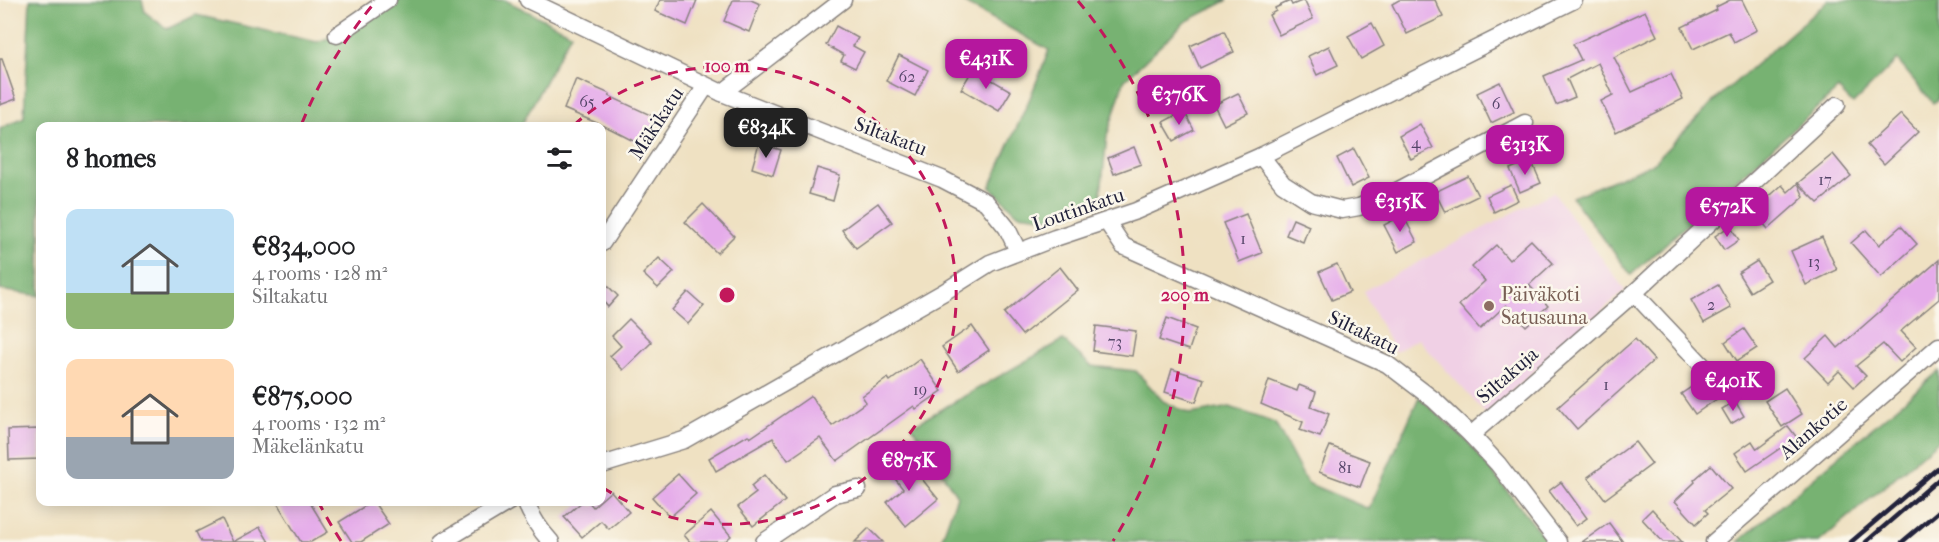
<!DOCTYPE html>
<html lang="en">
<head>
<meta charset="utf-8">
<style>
  :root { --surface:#fff; --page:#f6f6f6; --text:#202124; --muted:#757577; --accent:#b5179e }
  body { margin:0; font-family:"IM FELL French Canon",serif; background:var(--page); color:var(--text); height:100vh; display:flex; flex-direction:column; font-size:22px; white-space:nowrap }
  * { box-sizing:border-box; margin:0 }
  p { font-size:20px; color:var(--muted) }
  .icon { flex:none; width:33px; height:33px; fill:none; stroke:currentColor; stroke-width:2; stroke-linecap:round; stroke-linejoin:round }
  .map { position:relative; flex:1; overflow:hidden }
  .side { position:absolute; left:36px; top:122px; width:570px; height:384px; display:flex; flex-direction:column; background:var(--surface); border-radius:12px; box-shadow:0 3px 15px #0003 }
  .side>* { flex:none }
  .price { position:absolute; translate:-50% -51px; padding:0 14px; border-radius:12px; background:var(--accent); color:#fff; font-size:20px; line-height:39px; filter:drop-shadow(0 2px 3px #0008) }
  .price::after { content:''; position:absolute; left:50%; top:36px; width:18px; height:14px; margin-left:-9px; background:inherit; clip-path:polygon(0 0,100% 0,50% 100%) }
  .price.on { background:#222; color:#fff }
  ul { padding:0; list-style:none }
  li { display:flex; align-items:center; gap:18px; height:150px; padding:0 30px }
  li span { display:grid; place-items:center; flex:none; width:168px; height:120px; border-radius:12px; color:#555 }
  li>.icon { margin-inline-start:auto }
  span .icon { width:72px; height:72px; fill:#fffc; stroke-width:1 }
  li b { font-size:26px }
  h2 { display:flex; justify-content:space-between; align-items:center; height:72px; padding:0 30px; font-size:26px }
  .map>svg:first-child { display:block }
  .built { fill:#f0d0e5 }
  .forest { fill:#77b272; stroke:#4c6a56; stroke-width:1.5 }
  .building { fill:#e5acea }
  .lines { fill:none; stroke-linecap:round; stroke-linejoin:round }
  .minor-casing { stroke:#88827e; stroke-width:19 }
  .minor { stroke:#fff; stroke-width:16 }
  .rail { stroke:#22223b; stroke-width:4.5 }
  .ring { fill:none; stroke:#c2185b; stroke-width:3; stroke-dasharray:10 8 }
  .education-dot { fill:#8d6e63; stroke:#fbf7ec; stroke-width:2 }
  .labels { text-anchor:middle; stroke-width:5; stroke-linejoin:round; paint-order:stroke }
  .number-label { font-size:16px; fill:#534467 }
  .street-label { font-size:20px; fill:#22223b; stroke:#fbf7ec }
  .education-label { font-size:20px; fill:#785e54; stroke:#fbf7ec; text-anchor:start }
  .centre { fill:#c2185b; stroke:#fbf7ec; stroke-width:3 }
  .ring-label { font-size:18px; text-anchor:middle; font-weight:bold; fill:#c2185b; stroke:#fbf7ec; stroke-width:5; stroke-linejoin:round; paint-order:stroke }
</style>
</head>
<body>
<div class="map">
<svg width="1939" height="542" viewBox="0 0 1939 542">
  <rect width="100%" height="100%" fill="#fbf7ec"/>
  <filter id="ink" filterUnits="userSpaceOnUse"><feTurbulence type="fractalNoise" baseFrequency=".0167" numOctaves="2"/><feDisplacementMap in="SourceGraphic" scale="12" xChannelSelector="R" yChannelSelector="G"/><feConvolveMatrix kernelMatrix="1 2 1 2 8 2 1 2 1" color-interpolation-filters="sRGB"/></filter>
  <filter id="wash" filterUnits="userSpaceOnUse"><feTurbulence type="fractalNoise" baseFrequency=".008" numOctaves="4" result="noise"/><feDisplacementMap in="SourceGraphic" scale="24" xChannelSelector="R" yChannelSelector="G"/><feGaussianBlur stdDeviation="1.35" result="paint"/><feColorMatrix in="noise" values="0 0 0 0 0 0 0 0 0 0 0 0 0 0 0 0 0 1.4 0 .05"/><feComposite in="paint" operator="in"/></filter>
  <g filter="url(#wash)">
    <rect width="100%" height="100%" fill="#efe1c2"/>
    <!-- built -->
    <path class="built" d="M1553,192L1625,290L1486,414L1418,339L1395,352L1363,291Z"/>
    <!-- forest -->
    <g class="forest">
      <path d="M30,0H142L145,12L167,29L196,15L317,42L337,35L389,0H505L571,33L521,126H40V296L0,290V129L24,117Z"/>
      <path d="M959,0H1228L1185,22L1124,81L1107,136L1100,202L1057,219L1018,214L990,187L1030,98L1049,50Z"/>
      <path d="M1829,0H1939V99L1933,103L1897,60L1853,104L1838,89L1631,275L1572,197L1652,164L1714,101Z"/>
      <path d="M1063,340L1091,366L1136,371L1163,401L1190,414L1230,407L1275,423L1307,483L1369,509L1419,397L1468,442L1548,542H943L942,538L957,496L912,426Z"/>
      <path d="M1939,371V440L1819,542H1738Z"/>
    </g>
    <g id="blocks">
      <!-- building -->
      <g class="building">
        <path d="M660,0H697L687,25L655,11Z"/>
        <path d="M733,0H751L760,4L749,32L724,21Z"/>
        <path d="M1304,0L1313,19L1279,35L1269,15L1276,11L1275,8L1290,1L1292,5Z"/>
        <path d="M1399,0H1435L1443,17L1407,34L1392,4Z"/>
        <path d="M1730,0H1742L1757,30L1734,42L1729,32L1693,49L1682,27L1717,10L1716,7Z"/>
        <path d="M1645,11L1657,36L1614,57L1632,92L1671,74L1683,99L1616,132L1601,101L1613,95L1598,63L1567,79L1575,97L1556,105L1544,76L1581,60L1573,44Z"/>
        <path d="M1372,23L1384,46L1361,59L1348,36Z"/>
        <path d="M836,26L858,38L853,46L864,52L855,68L841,61L844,55L826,45Z"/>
        <path d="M1224,31L1234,52L1200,68L1190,46Z"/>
        <path d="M1329,46L1338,65L1317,75L1308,56Z"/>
        <path d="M899,55L928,70L915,96L886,81Z"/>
        <path d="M0,59H2L16,99L0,105Z"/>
        <path d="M973,69L1011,91L999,111L961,89Z"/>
        <path d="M576,79L610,94L609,96L657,118L644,146L611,129L564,109Z"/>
        <path d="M1500,82L1514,112L1491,123L1477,93Z"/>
        <path d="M1238,93L1248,113L1224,125L1214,105Z"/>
        <path d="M1184,111L1194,130L1174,141L1163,122Z"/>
        <path d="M1901,114L1918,132L1884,164L1867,145Z"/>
        <path d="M1420,124L1433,148L1411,159L1399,136Z"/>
        <path d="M759,143L781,150L773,175L752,168Z"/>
        <path d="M1134,147L1141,164L1114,174L1108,158Z"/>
        <path d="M1354,149L1369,178L1351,187L1337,158Z"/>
        <path d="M1833,154L1851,176L1818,203L1798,183Z"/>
        <path d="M1531,160L1541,183L1520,192L1510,169Z"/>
        <path d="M817,168L840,175L833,201L809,194Z"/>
        <path d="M1468,176L1478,196L1445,212L1435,192Z"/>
        <path d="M1798,183L1804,197L1768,229L1753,211L1782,185L1788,192Z"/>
        <path d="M1511,185L1518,200L1494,212L1487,196Z"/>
        <path d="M878,203L892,222L856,248L842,230Z"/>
        <path d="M703,204L734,236L717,253L685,222Z"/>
        <path d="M1246,214L1262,253L1239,262L1223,223Z"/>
        <path d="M1403,215L1417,242L1398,252L1384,225Z"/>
        <path d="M1293,219L1309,226L1303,242L1286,235Z"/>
        <path d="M1730,226L1739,240L1724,250L1715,236Z"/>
        <path d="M1901,226L1917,244L1881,277L1851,243L1866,230L1879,245Z"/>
        <path d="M1822,237L1837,270L1806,285L1791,251Z"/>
        <path d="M1531,240L1553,263L1529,285L1548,306L1526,326L1506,305L1480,329L1459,305L1485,281L1472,267L1496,245L1509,260Z"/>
        <path d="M659,258L674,272L658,288L643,274Z"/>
        <path d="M1939,260V299L1901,331L1916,347L1900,362L1883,344L1856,366L1866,376L1854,387L1839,371L1828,382L1805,358L1828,336L1838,348Z"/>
        <path d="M1757,261L1769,280L1750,292L1738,273Z"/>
        <path d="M1337,264L1350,292L1332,300L1319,272Z"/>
        <path d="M1060,267L1078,290L1022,335L1004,313Z"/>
        <path d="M602,280L618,296L608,307L602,300Z"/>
        <path d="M1718,285L1731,308L1704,323L1691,300Z"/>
        <path d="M688,292L704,306L688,324L672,310Z"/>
        <path d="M1167,318L1196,329L1189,350L1159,340Z"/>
        <path d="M629,319L652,342L623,370L610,356L621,346L612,336Z"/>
        <path d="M972,326L989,350L958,371L942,347Z"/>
        <path d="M1096,326L1136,331L1132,356L1093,351Z"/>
        <path d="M1744,329L1757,348L1737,361L1725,342Z"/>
        <path d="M1635,339L1654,360L1577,429L1558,407Z"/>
        <path d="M920,359L942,391L916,409L914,406L837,461L820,438L788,460L773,438L716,471L709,458L748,435L750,438L811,396L832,426L866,402L862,396L888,378L890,381Z"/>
        <path d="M1172,369L1204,379L1196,402L1165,392Z"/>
        <path d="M1708,376L1721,396L1695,414L1681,394Z"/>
        <path d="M1269,380L1297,391L1299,385L1316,392L1311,407L1329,414L1320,437L1300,430L1303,422L1261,404Z"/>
        <path d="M1785,388L1802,414L1782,427L1765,401Z"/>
        <path d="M1735,401L1744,416L1731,424L1722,409Z"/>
        <path d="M1788,426L1798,439L1783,449L1782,447L1747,471L1735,453L1752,441L1757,449Z"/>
        <path d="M40,429V459L9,460L8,430Z"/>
        <path d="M1635,442L1652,464L1605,499L1588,477Z"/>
        <path d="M1330,446L1370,461L1360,487L1319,472Z"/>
        <path d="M902,454L938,499L906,526L887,502L903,489L886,467Z"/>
        <path d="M1711,465L1731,489L1705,510L1708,513L1696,524L1675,501L1695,482L1694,480Z"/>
        <path d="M678,474L696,494L670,517L652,497Z"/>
        <path d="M764,475L785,501L753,526L738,507L756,493L751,486Z"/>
        <path d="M1561,482L1587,518L1576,526L1549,491Z"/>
        <path d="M611,491L629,512L609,529L601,521L582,537L564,517L583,501H588L593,507Z"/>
        <path d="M276,501H309L328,532L311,542H301Z"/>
        <path d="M373,501L389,524L361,542H352L339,522Z"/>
        <path d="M1652,509L1682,542H1663L1642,519Z"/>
        <path d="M711,512L731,536L724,542H690L684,535Z"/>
        <path d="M222,519L233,542L260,527L269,542H201L196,532Z"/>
        <path d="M1609,523L1623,542H1582Z"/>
        <path d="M869,528L883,542H855Z"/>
      </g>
    </g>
  </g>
  <g filter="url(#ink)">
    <use href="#blocks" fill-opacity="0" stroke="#88827e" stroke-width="1.5"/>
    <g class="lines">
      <defs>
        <g id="minor">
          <path d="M528,0L722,93L942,179L986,202L1007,228L1018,251"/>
          <path d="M337,35L388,0"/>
          <path d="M722,93L843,0"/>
          <path d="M1261,156L1283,184L1311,202L1342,210L1359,207L1397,191L1525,123"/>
          <path d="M1107,222L1123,246L1387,364L1434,400L1471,435L1498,464L1558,542"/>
          <path d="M602,243L706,86"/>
          <path d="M1634,293L1703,366"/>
          <path d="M1471,435L1634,293L1837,105"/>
          <path d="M602,465L684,440L944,292L990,263L1055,238L1136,211L1261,156L1574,0"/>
          <path d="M525,501C531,516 540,530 551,542"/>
          <path d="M442,542L510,501"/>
          <path d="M764,542L835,494L858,489"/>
          <path d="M1714,542L1939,346"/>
        </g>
      </defs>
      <!-- minor casing -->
      <use href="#minor" class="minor-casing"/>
      <!-- minor -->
      <use href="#minor" class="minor"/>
      <!-- rail -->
      <g class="rail">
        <path d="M1851,542L1939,467"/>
        <path d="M1866,542L1939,479"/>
        <path d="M1902,542L1939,511"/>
      </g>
    </g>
  </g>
  <!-- distance rings -->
  <g class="ring">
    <path d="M574 125A229 229 0 1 1 602 487"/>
    <path d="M341 541A458 458 0 0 1 319 503M302 123A458 458 0 0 1 376 1M1078 1A458 458 0 0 1 1113 541"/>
  </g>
  <!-- markers -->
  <circle class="education-dot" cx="1489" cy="306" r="6"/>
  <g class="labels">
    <!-- number labels -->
    <g class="number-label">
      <text x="907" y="82">62</text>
      <text x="587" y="107">65</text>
      <text x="1496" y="109">6</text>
      <text x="1416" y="148">4</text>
      <text x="1825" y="185">17</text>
      <text x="1243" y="244">1</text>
      <text x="1814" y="267">13</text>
      <text x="1711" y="310">2</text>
      <text x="1115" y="347">73</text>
      <text x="1606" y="390">1</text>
      <text x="920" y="395">19</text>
      <text x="1345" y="473">81</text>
    </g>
    <!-- street labels -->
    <g class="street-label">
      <text transform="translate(656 123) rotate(-57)" y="7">Mäkikatu</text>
      <text transform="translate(891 136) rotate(21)" y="7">Siltakatu</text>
      <text transform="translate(1078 209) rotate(-19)" y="7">Loutinkatu</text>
      <text transform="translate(1364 332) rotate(26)" y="7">Siltakatu</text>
      <text transform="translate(1507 375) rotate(-41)" y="7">Siltakuja</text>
      <text transform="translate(1813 428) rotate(-41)" y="7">Alankotie</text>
    </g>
    <!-- education labels -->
    <g class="education-label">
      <text x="1501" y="301">Päiväkoti<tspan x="1501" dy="23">Satusauna</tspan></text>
    </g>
  </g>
  <circle cx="727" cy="295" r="9" class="centre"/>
  <g class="ring-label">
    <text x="727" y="72">100 m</text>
    <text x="1185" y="301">200 m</text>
  </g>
</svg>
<b class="price" style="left:986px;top:90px">€431K</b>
<b class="price" style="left:1179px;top:126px">€376K</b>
<b class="price on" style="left:766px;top:159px">€834K</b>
<b class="price" style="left:1525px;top:176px">€313K</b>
<b class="price" style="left:1400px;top:233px">€315K</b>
<b class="price" style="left:1727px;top:238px">€572K</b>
<b class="price" style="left:1733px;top:412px">€401K</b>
<b class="price" style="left:909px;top:492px">€875K</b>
<section class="side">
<h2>8 homes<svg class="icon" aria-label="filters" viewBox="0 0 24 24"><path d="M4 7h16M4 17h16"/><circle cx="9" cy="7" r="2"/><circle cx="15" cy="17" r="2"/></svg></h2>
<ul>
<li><span style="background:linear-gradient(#bfe0f5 70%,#8fb573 0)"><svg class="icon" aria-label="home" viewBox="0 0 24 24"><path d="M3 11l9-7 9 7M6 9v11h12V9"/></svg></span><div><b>€834,000</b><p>4 rooms · 128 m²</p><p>Siltakatu</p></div></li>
<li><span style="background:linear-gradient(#ffd9b3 65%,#9aa5b1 0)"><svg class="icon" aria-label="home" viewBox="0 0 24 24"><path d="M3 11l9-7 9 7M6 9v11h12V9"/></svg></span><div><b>€875,000</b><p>4 rooms · 132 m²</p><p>Mäkelänkatu</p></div></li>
</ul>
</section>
</div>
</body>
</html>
